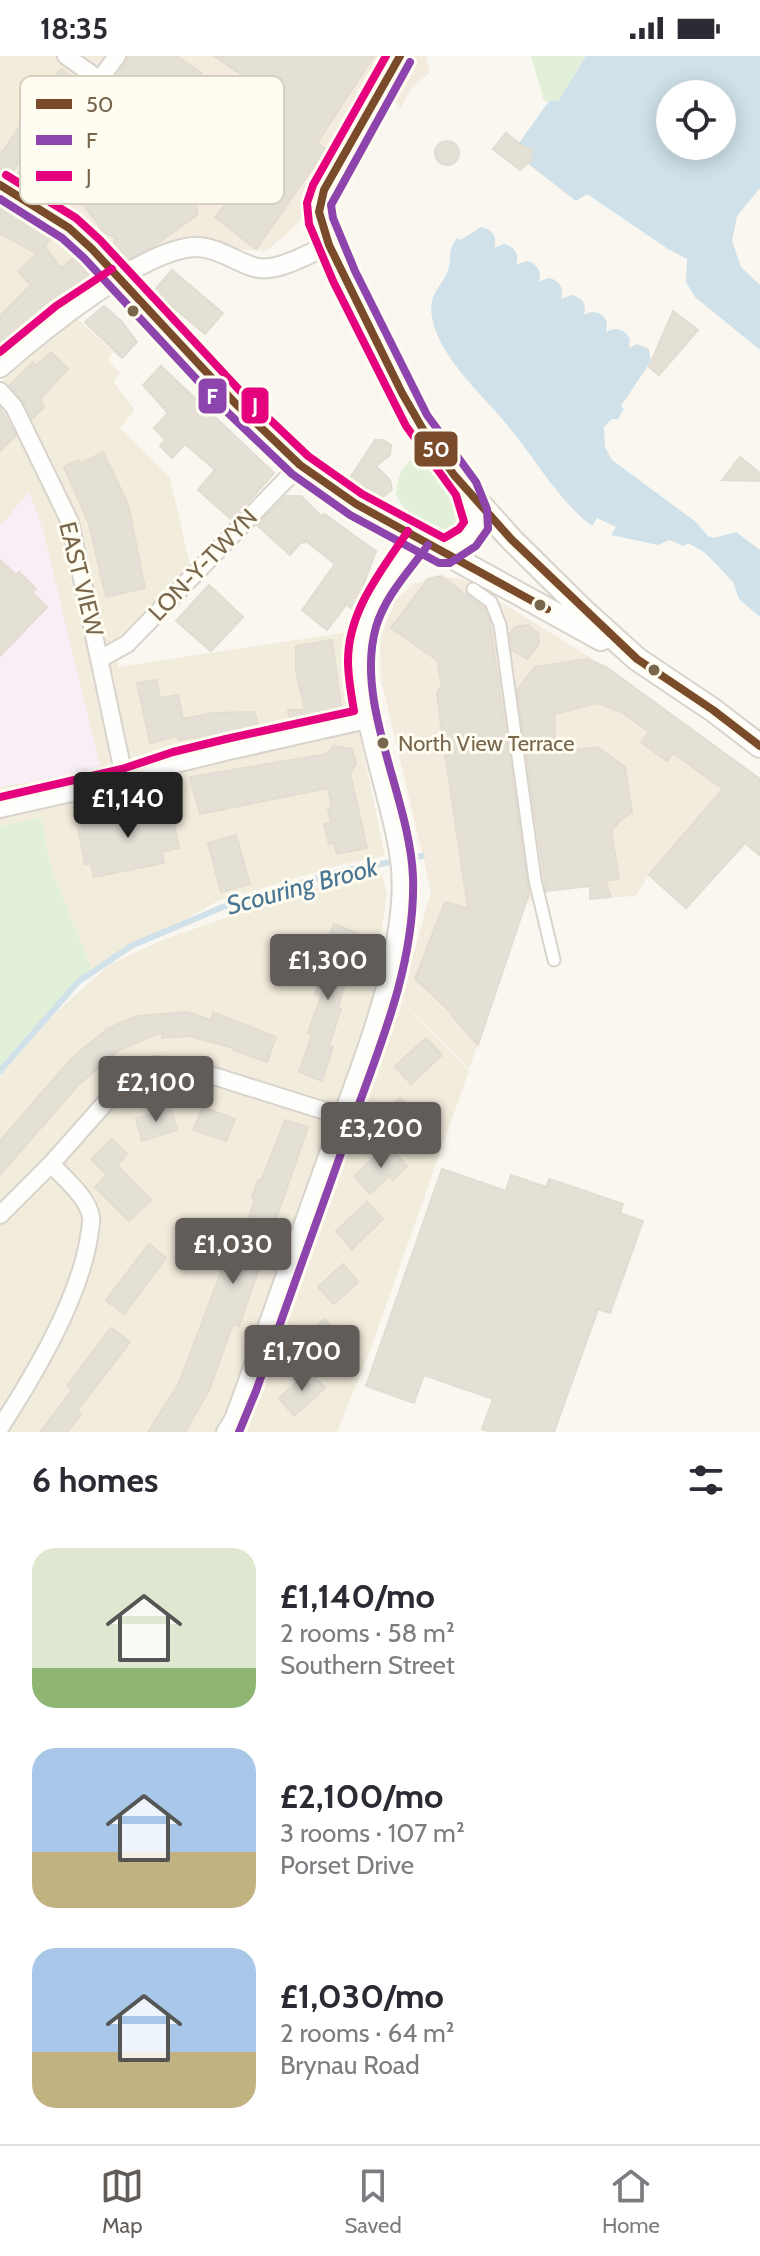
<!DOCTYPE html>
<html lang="en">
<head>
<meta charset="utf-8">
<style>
  :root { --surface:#fff; --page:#f7f7f7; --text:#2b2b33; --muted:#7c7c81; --line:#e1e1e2; --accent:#625c58 }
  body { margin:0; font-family:Cabin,sans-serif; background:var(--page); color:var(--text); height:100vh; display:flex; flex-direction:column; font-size:30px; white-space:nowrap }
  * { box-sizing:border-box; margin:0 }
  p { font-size:26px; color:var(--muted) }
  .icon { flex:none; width:44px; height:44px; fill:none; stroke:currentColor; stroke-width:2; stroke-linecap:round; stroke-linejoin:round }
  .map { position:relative; height:1376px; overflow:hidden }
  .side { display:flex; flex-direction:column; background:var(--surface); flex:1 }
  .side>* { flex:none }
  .fabs { position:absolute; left:656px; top:24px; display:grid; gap:16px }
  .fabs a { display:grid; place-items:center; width:80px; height:80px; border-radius:50%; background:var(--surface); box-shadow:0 4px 20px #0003; font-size:40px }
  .price { position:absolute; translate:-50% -68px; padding:0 18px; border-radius:8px; background:var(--accent); color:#fff; font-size:26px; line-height:52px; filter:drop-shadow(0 2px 4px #0008) }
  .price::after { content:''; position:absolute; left:50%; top:48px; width:24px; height:18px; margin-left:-12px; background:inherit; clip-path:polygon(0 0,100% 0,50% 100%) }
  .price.selected { background:#222; color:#fff }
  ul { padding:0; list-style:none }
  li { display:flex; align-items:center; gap:24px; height:200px; padding:0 32px }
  li span { display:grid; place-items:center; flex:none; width:224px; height:160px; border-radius:24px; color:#555 }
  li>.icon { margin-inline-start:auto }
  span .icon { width:96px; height:96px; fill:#fffc; stroke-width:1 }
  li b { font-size:34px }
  h2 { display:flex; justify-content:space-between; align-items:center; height:96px; padding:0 32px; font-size:34px }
  .status { display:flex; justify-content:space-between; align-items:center; height:56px; padding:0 40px; background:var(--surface); direction:ltr }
  .status svg { height:22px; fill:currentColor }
  .dock { display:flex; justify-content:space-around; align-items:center; height:112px; border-top:2px solid var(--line); background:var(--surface); font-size:22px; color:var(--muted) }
  .dock a { display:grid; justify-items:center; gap:4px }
  .dock .selected { color:var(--accent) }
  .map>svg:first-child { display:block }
  .residential { fill:#f2ecdd }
  .commercial { fill:#f3ebdd }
  .education { fill:#f8eef5 }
  .green { fill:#e2f0da }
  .water { fill:#d0e1e9; fill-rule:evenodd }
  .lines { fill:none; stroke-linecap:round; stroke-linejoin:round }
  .stream { stroke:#d0e1e9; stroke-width:6 }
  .building { fill:#e5e0d6; stroke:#e2dcd1; stroke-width:2 }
  .pedestrian-casing { stroke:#d8d4cd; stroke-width:15 }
  .minor-casing { stroke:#d8d4cd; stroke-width:20 }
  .tertiary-casing { stroke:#d8d4cd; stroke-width:22 }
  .secondary-casing { stroke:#d8d3c9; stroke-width:26 }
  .pedestrian { stroke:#fefefd; stroke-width:11 }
  .minor { stroke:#fefefd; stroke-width:16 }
  .tertiary { stroke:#fefefd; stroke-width:18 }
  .secondary { stroke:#fefefd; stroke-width:22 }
  .bus-1-casing { stroke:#fffdf2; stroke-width:14 }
  .bus-2-casing { stroke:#fffdf2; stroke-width:14 }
  .bus-3-casing { stroke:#fffdf2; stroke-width:14 }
  .bus-1 { stroke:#7a4b2a; stroke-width:8 }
  .bus-2 { stroke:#8e44ad; stroke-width:8 }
  .bus-3 { stroke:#e5007d; stroke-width:8 }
  .bus-dot { fill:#79674d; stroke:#fffdf2; stroke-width:3 }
  .labels { text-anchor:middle; stroke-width:6; stroke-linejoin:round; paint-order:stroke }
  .bus-label { font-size:22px; fill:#79674d; stroke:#fffdf2; text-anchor:start }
  .street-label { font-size:24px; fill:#79674d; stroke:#fffdf2 }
  .water-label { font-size:26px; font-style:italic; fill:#497694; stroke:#fffdf2 }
  .key { fill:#fffdf2; stroke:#d7d0c0; stroke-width:2 }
  .key-label { font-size:22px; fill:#79674d }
  .line-badge { stroke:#fffdf2; stroke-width:3 }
  .badge-label { font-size:22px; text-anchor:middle; font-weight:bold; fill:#fff }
</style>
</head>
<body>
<div class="status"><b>18:35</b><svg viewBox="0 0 49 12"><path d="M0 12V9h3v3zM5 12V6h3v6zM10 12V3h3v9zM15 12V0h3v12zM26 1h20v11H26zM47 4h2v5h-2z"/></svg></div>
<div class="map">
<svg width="760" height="1376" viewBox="0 0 760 1376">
  <rect width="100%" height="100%" fill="#f9f7ef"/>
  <!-- residential -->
  <g class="residential">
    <path d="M0,0H219L182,50L175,44L126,108L65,141L43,164L69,188L97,222L0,305Z"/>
    <path d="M76,261L113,296L108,304L120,317L113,326L135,354L120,372L170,422L190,509L115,585L118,611L349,576L355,656L385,800L340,809L218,845L93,916L51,812L41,761L0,770V327Z"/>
    <path d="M382,817L387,838L373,932L400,943L469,1015L371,1292L337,1376H0V1020L54,958L110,908L165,883L228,861L348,822Z"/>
  </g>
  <!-- commercial -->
  <g class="commercial">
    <path d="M219,0H426L430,16L411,33L400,53L390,35L337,121L291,174L266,195L233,193L195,181L164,190L122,209L109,207L65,141L103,94L126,108L174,43L183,49Z"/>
    <path d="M441,520L465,524L606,611L723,733L649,819L635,840L590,843V830L551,834L526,848L469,1013L401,943L431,835L381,623L380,582L396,544L413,528Z"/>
  </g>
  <!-- education -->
  <path class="education" d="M29,436L43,474L101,714L0,731V470Z"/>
  <!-- green -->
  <g class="green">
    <path d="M531,0H586L558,45H544Z"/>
    <path d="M425,397C440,425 477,446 460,479C428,491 411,465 396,439C398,417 403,405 425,397Z"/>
    <path d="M41,761L51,812L93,916L78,926L0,1015V770Z"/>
  </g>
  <!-- water -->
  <g class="water">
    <path d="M586,0H760V132L737,160L732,185L741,211L760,229V294L695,241L686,226L687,203L668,193L587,138L576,145L526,106L531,104L532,95L519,87L549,45H558ZM670,38H722V90H670Z"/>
    <path d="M481,171C492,173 498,181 494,192L504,188C515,191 520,198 516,209L526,205C537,207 542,215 539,226L548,222C560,224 564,232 561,243L571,239C582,241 587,248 584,259C593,253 602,256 607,266L606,276C616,270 624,273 630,283L629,292L637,288L649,293L651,305L621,350L624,353L618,363H612L604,371L605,391L612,404L696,466L708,480L714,482L736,476L760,494V561L739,543L733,526L718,510L704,496L688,487L684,490L669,484L658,489L611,479L616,471L597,462L592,470C558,444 536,404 509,371C484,340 439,302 432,261C427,236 446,228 449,210C452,196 447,196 457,182L461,184Z"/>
  </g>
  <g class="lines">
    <!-- stream -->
    <path class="stream" d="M0,1015L78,926L131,890L230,848L342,815L422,800"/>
  </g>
  <!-- building -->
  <g class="building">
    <path d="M128,0H176L202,17L183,43L170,35L166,41L147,28L94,105L125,147L159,121L168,131L178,124L197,153V159L154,190L123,206L111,193L116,183L104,176L73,135L66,146L42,131L80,73L79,71L126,7Z"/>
    <path d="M214,0H374L317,87L326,93L256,193L215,161L238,133L235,130L233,132L196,105L217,77L232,88L268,37Z"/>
    <path d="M61,13L77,25L10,119L0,115V99Z"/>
    <path d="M506,77L524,91L532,93L531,104L520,114L493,93Z"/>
    <circle cx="447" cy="97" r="12"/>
    <path d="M0,146L26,162L24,166L51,182L45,191L61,212L75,201L91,222L53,253L51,252L0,296V260L31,229L18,215L37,198L0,177Z"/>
    <path d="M172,214L223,257L205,278L154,235Z"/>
    <path d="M104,250L122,266L137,286L122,302L85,266Z"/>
    <path d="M673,255L698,274L659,319L649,311Z"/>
    <path d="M51,296L68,313L40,343L44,351L32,363L24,346L10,329L33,306L36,310Z"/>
    <path d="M161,310L274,417L232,464L198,434L215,414L185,388L172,402L160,390L165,384L154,372L168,357L143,329Z"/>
    <path d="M0,352L16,379L0,395Z"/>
    <path d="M375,384H383L391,389L390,399L376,410L390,424L392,433L380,444L355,426L352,428L348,425Z"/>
    <path d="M103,396L128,448L145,532L106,541L89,468L64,411L79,404L80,408Z"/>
    <path d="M740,401L760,417V425L722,424Z"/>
    <path d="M286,440H301L322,461L324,458L376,495L354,554L346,549L327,574L302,554L335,508L306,485L304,487L302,485L290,499L257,469Z"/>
    <path d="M0,504L16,519L19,516L36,533L32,536L47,551L0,600Z"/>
    <path d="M441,520L484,552L490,567L529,837L478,989L453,961L451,956L415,923L445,846L468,852L441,670L437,636L442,630L437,604L391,572L428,523Z"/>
    <path d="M209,529L243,561L211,595L176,565Z"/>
    <path d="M528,569L538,577L539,588L527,603L512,594L510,578L515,571Z"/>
    <path d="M332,584L342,658L291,670L288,654H305L296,615V590Z"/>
    <path d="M587,603L606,611L760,723V800L745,787L686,852L649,819L723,733L673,697L667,705L641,686L649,676L621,656L598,647L554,658L556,697L597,691L625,711L632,756L620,765L611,775L619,823L605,825L611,841L590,843V830L546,835L517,634L535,611Z"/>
    <path d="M157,624L160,642L178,639L183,663L212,657L255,656L259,676L196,689L194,681L179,684L178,680L150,687L137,627Z"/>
    <path d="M334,690L352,693L356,708L350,717L367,792L337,798L334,787L329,788L324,768L331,767L328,753L332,752L328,732L200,758L190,721L327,698Z"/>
    <path d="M170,747L179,792L162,796L164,807L94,821L91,807L85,808L77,766Z"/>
    <path d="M236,779L250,828L221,836L208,787Z"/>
    <path d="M334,868L357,877L345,912L349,914L338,952L341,953L329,990L333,991L322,1025L299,1016L312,978L308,977L321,940L315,938L328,901L323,899Z"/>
    <path d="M187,956L211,964L213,956L276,981L267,1006L233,994L234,992L188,980L162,982V976L119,994L78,1029L0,1119V1085L72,1002L107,973L136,960Z"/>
    <path d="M426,982L442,999L411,1028L395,1010Z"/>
    <path d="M400,1042L417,1060L405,1071L409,1075L396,1086L376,1064Z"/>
    <path d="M203,1051L235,1063L226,1085L193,1074Z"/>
    <path d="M171,1052L177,1074L142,1085L136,1063Z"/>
    <path d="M285,1064L308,1071L239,1270L233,1268L209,1334L185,1376H148L179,1327L222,1214L230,1217L255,1143L252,1142L258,1124L261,1125Z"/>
    <path d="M112,1083L127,1098L117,1109L151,1144L129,1165L95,1131L107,1119L91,1103Z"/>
    <path d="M388,1089L407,1110L393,1124L389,1120L370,1138L354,1120Z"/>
    <path d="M442,1113L506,1135L511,1119L546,1131L549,1123L623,1148L620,1157L643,1165L610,1257L598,1253L554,1376H492L482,1373L493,1343L424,1319L414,1347L366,1330Z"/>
    <path d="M367,1146L383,1163L352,1193L336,1175Z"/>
    <path d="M149,1188L166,1202L124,1258L106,1244Z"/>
    <path d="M343,1208L358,1226L334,1248L318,1231Z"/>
    <path d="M325,1263L340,1280L313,1305L297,1288Z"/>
    <path d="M111,1272L130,1286L77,1355L81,1358L67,1376H40L72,1334L67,1330Z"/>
    <path d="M309,1315L325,1332L294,1360L279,1342Z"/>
  </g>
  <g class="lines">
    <defs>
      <path id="pedestrian" d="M473,533L491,546L500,569L535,824L554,904"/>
      <g id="minor">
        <path d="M66,0L100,24"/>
        <path d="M14,138L117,0"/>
        <path d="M0,335L14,351L70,466L125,725"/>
        <path d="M100,603L127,588L300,409"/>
        <path d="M0,753L125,725L176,708L229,695L367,664"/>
        <path d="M0,1159L51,1108L129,1020L155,1009L185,1011L341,1060"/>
        <path d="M0,1372C34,1319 79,1244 89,1181C89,1176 92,1168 91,1162C89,1142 64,1122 51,1108"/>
        <path d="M225,1376L233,1363C265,1278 294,1191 325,1106C349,1038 378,969 393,898C399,864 404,830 398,796C388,731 346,632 364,569C373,538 400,509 418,482"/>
      </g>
      <path id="tertiary" d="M0,312C40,277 143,192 196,191C217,191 234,205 254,211C276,218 309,197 329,189"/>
      <g id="secondary">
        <path d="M400,0L324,134L319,156L329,189L402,337L428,382L454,419L511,483L585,556L637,603L713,654L760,690"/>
        <path d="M0,129L69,172L92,193L234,346L300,409L356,448L601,583"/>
        <path d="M445,496C477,482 481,467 468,438"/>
      </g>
    </defs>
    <!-- pedestrian casing -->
    <use href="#pedestrian" class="pedestrian-casing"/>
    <!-- minor casing -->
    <use href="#minor" class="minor-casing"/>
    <!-- tertiary casing -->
    <use href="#tertiary" class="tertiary-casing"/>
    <!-- secondary casing -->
    <use href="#secondary" class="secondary-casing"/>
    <!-- pedestrian -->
    <use href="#pedestrian" class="pedestrian"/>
    <!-- minor -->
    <use href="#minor" class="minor"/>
    <!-- tertiary -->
    <use href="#tertiary" class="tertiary"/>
    <!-- secondary -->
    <use href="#secondary" class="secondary"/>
    <defs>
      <g id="bus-1">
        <path d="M400,0L324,134L319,156L329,189L402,337L428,382L454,419L511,483L637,603L713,654L760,690"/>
        <path d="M0,129L69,172L92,193L234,346L300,409L356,448L547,553"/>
      </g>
      <g id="bus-2">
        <path d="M0,143L62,182L84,202L225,354L292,418L350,459L439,507H450L476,490L488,473L487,453L476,426L427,359L355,215L333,162L331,149L410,6"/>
        <path d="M239,1376L256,1335C286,1253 314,1171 344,1089C374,1004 416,913 413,821C410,742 354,647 376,571C385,540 410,514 428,489"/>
      </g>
      <g id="bus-3">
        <path d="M6,119L76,162L100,184L243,338L308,400L362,438L444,482L459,473L464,466L456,439L406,370L333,225L309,168L307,147L313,129L386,0"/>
        <path d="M0,296L56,250L112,213"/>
        <path d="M0,741L122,713L173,696L226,683L354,655C351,638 348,621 348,605C348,555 381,515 408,475"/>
      </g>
    </defs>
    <!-- bus-1 casing -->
    <use href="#bus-1" class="bus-1-casing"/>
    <!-- bus-2 casing -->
    <use href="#bus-2" class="bus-2-casing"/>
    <!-- bus-3 casing -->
    <use href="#bus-3" class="bus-3-casing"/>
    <!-- bus-1 -->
    <use href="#bus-1" class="bus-1"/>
    <!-- bus-2 -->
    <use href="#bus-2" class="bus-2"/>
    <!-- bus-3 -->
    <use href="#bus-3" class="bus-3"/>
  </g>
  <!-- markers -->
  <g class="bus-dot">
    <circle cx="133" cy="255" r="7"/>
    <circle cx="540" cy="549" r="7"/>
    <circle cx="654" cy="614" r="7"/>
    <circle cx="383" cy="687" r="7"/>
  </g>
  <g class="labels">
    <!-- bus labels -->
    <g class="bus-label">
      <text x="398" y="695">North View Terrace</text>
    </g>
    <!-- street labels -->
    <g class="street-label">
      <text transform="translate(203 509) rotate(-46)" y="8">LON-Y-TWYN</text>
      <text transform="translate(81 523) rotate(76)" y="8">EAST VIEW</text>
    </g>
    <!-- water labels -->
    <g class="water-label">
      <text transform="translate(302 830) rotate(-15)" y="9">Scouring Brook</text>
    </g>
  </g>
  <!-- legend -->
  <rect x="20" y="20" width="264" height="128" rx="12" class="key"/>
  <rect x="36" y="43" width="36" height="10" fill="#7a4b2a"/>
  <rect x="36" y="79" width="36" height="10" fill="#8e44ad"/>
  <rect x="36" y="115" width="36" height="10" fill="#e5007d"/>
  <g class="key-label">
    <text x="86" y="56">50</text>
    <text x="86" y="92">F</text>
    <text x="86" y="128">J</text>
  </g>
  <g class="line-badge">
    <rect x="197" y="321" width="31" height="38" rx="8" fill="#8e44ad"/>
    <rect x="240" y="330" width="30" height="39" rx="8" fill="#e5007d"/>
    <rect x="413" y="374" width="46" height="38" rx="8" fill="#7a4b2a"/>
  </g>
  <g class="badge-label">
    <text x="212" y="348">F</text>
    <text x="255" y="357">J</text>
    <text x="436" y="401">50</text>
  </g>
</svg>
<div class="fabs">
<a><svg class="icon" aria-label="locate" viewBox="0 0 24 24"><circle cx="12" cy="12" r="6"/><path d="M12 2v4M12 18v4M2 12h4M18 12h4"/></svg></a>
</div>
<b class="price selected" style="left:128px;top:784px">£1,140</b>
<b class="price" style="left:328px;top:946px">£1,300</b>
<b class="price" style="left:156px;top:1068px">£2,100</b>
<b class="price" style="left:381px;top:1114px">£3,200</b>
<b class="price" style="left:233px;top:1230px">£1,030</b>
<b class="price" style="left:302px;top:1337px">£1,700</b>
</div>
<section class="side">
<h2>6 homes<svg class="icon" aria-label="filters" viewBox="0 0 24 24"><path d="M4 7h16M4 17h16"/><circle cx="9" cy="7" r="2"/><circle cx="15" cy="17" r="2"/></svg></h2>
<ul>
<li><span style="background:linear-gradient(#dfe7d0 75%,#8fb573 0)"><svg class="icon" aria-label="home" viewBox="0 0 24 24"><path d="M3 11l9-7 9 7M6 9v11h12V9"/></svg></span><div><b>£1,140/mo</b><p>2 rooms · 58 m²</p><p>Southern Street</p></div></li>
<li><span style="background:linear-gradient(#a9c7e8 65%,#c2b280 0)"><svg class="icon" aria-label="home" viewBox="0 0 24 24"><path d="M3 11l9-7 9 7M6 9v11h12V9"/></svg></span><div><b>£2,100/mo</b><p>3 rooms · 107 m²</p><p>Porset Drive</p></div></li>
<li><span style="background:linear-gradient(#a9c7e8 65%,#c2b280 0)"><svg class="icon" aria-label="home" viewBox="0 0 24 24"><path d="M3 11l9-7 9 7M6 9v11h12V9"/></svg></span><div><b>£1,030/mo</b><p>2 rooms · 64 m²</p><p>Brynau Road</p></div></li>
</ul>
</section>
<nav class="dock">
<a class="selected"><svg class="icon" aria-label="map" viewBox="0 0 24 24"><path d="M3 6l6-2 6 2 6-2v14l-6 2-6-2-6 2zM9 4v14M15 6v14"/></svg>Map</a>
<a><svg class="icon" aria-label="saved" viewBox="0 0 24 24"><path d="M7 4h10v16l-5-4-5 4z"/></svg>Saved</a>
<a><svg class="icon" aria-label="home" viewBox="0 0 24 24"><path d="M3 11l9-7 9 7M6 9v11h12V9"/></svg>Home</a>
</nav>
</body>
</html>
